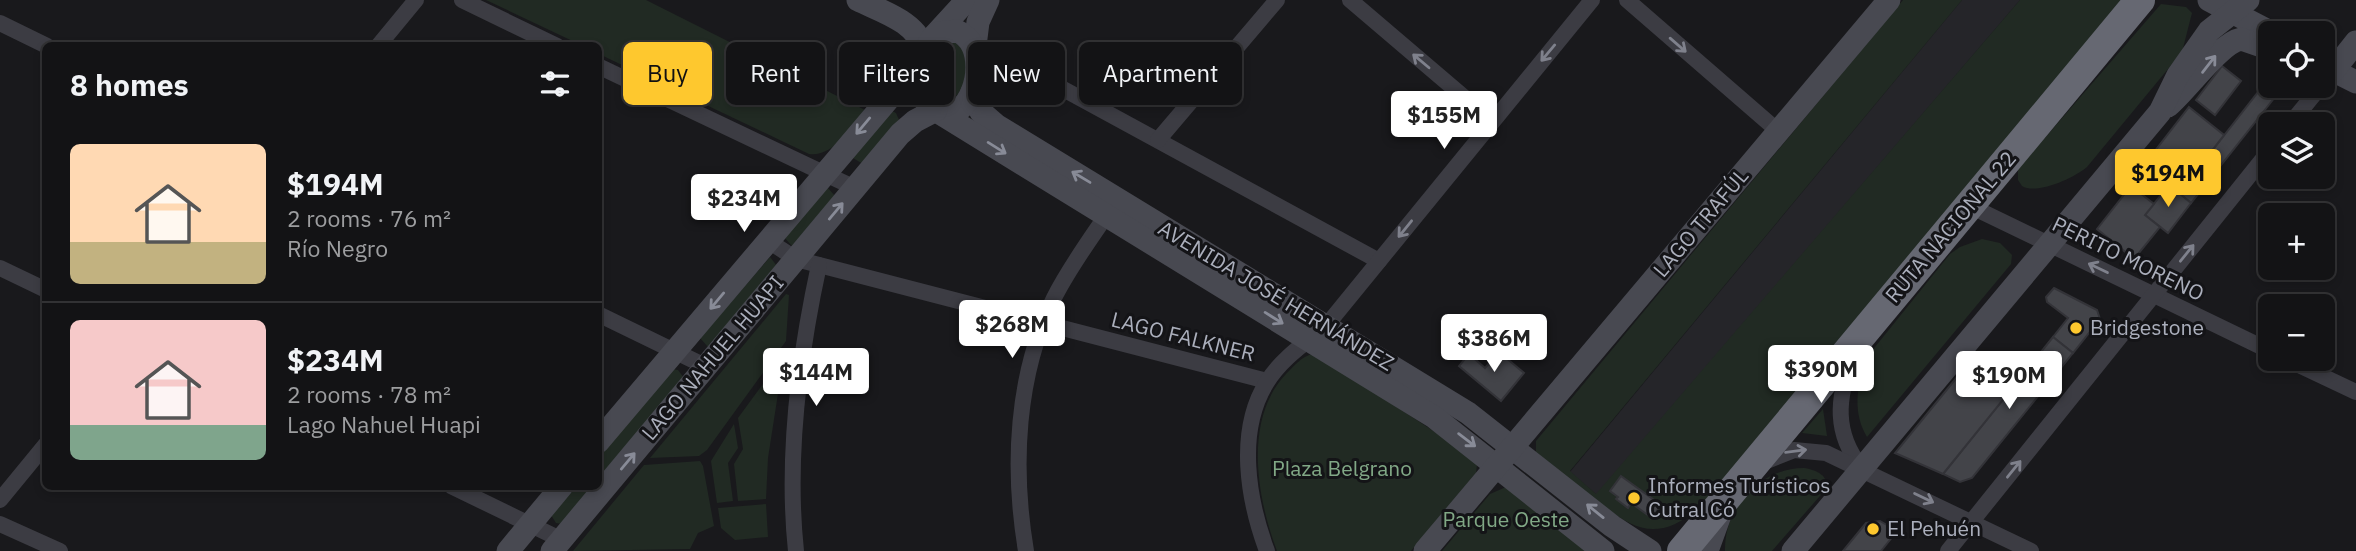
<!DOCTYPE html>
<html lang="en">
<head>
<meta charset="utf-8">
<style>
  :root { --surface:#131315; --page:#202022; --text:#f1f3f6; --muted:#9d9ea0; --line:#323234; --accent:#fec82e }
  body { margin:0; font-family:"IBM Plex Sans",sans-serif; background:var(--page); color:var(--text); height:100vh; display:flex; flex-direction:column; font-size:26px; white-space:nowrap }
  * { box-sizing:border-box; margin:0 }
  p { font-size:23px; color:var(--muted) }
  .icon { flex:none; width:38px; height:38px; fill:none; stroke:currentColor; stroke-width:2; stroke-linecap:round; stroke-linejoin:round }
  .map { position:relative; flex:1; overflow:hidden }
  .side { position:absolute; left:42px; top:42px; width:560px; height:448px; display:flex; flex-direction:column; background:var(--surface); border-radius:10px; box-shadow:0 4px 10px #0003,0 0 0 2px var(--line) }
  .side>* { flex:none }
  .hud { position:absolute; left:623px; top:42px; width:665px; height:63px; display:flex; gap:14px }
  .buttons { position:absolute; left:2258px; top:21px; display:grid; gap:14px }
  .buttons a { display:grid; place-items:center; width:77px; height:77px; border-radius:10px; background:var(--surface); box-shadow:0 4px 10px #0003,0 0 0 2px var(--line); font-size:35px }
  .price { position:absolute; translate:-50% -60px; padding:0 16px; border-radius:7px; background:#fff; color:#222; font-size:23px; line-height:46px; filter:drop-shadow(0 2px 4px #0008) }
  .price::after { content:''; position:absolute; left:50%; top:42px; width:21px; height:16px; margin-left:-10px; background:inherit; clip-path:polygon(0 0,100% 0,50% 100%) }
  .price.on { background:var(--accent); color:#111 }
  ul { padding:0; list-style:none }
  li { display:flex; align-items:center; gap:21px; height:175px; padding:0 28px }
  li+li { border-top:2px solid var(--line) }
  li span { display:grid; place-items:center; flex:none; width:196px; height:140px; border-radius:10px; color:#555 }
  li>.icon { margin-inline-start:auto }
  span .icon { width:84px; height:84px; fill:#fffc; stroke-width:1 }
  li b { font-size:30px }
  h2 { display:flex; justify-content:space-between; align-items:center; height:84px; padding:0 28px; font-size:30px }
  .pill { padding:0 24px; border-radius:10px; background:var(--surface); box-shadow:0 4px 10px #0003,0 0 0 2px var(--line); font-size:24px; line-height:63px }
  .pill.on { background:var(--accent); color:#111 }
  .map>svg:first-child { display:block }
  .built { fill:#252529 }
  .green { fill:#212a23 }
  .building { fill:#434449; stroke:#333338; stroke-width:2 }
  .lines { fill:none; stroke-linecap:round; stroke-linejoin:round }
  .street { stroke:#3c3c43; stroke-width:16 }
  .secondary { stroke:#484951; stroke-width:23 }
  .highway { stroke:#666872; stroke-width:30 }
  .oneway { stroke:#7f818c }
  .oneway2 { stroke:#888b97 }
  .poi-dot { fill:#fec82e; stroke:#141417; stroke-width:2.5 }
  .labels { text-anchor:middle; stroke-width:6; stroke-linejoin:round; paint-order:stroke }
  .street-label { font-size:21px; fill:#abafbc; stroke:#141417 }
  .poi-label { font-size:21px; fill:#abafbc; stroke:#141417; text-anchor:start }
  .park-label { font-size:21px; fill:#81a886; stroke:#141417 }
</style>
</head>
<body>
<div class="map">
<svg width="2356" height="551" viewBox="0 0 2356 551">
  <rect width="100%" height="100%" fill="#19191c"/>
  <!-- built -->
  <path class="built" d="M1962,0H2020L1597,495L1570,472Z"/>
  <!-- green -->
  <g class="green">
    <path d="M486,0H646L865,110C850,128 834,157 809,154L599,54L598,46L581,45Z"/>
    <path d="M1903,0H1962L1570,471L1596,494L2020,0H2125L1699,508C1654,546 1630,527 1591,496C1572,481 1554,467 1536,452V441Z"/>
    <path d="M2161,4L2186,7L2192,13L2182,52L2087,167C2074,178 2037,195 2022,186L2018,180V169Z"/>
    <path d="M953,40L968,55C965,75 967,94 946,102C922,94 929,65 938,46Z"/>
    <path d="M890,110L896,113L900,122L863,164L853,158Z"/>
    <path d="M827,187L835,196L792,246L784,237Z"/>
    <path d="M1982,239L2000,243L2012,255L2011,264L1867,437C1851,411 1857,378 1871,352L1950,254L1960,247Z"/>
    <path d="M770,257L777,266L708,347L700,338Z"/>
    <path d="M786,294L789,295L786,341L707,450L699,456L650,458Z"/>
    <path d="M1312,354L1322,358L1470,455L1477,465L1476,473L1411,551H1277C1257,498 1243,419 1286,374C1294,366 1301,357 1312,354Z"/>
    <path d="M784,355L768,458L766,499L738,501L734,464L743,449L738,418Z"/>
    <path d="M672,369L678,370L684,378L599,484V453Z"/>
    <path d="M1823,409L1827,436L1802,433Z"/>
    <path d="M734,424L738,448L728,463L733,501L717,503L711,461Z"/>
    <path d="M700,461L703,466L714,526L698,533L690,549L573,551L644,465Z"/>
    <path d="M1804,468C1816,470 1829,475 1826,489L1772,551H1725C1724,507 1760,468 1804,468Z"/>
    <path d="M571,487H597L562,524L556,523L551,515Z"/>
    <path d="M1506,487L1590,551H1442L1490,494Z"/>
    <path d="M766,504L768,537L735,540L721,528L718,508Z"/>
  </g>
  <!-- building -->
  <g class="building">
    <path d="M2222,66L2241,81L2215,115L2196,100Z"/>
    <path d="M2266,82L2279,92L2191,203L2179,193Z"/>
    <path d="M2189,107L2224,135L2179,193L2144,165Z"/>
    <path d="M2169,185L2191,203L2168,233L2145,215Z"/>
    <path d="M2131,186L2154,204L2145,215L2160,227L2134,259L2097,229Z"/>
    <path d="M2054,288L2097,310L2100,319L2073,353L2053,337L2068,318L2047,302L2046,297Z"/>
    <path d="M2053,337L2073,353L1972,478L1960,482L1943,474Z"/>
    <path d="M1499,352L1524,373L1501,401L1459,366L1469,354L1485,368Z"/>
    <path d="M1976,354L2015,385L1943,474L1895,453Z"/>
    <path d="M1621,476L1661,505L1652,518L1631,503L1628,508L1616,499L1618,497L1610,491Z"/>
    <path d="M1880,521L1897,531L1881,551H1843L1866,523Z"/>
  </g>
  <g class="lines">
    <!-- street -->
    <g class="street">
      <path d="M462,0L557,46"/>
      <path d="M1350,0L1492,121"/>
      <path d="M1627,0L1778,131"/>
      <path d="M0,23L47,46"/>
      <path d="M378,46L416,0"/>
      <path d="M977,57L1021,66L1379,261"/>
      <path d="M598,66L855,188"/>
      <path d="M2290,124L2321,86"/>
      <path d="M1158,140L1277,0"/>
      <path d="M1968,205L2270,351"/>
      <path d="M767,240L796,259L1267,381"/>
      <path d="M0,268L46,290"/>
      <path d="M598,314L707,367"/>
      <path d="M2286,359L2356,392"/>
      <path d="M1852,360C1837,398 1834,433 1861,467"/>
      <path d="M1764,462L1794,450L1826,453L2031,551"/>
      <path d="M451,486L562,540"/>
      <path d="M0,500L46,444"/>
      <path d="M0,524L60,551"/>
      <path d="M796,551C786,457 799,357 819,265"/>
      <path d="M1026,551C1012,467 1016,375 1054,298C1070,266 1092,237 1112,207"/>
      <path d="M1267,551C1248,500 1236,431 1267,382C1281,359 1305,343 1326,326L1592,0"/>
      <path d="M1948,551L2270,150"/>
    </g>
    <!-- secondary -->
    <g class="secondary">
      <path d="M858,0C883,12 918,22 925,52"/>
      <path d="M2209,0L2272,33"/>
      <path d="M934,36L967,0"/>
      <path d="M975,46L978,22L988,0"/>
      <path d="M2322,65L2356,82"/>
      <path d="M2333,71L2356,42"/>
      <path d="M972,92L981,112L996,125L1468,413L1612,526L1650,551"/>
      <path d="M2168,106C2188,89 2220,43 2241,39L2270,49"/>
      <path d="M939,112L960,109C981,91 985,43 957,31L938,33C919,47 913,90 930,107L1434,417L1603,551"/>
      <path d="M598,442L924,57"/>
      <path d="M508,551L562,486"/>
      <path d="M552,551L900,134L915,121L936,110"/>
      <path d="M1425,551L1889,0"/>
      <path d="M1707,551L1720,515"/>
      <path d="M1793,551L2160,112L2178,75L2209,31L2248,0"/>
    </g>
    <!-- highway -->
    <path class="highway" d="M1682,551L2140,0"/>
  </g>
  <!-- one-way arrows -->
  <defs><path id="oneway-shaft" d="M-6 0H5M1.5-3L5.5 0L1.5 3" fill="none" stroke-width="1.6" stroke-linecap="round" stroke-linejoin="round" transform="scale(1.75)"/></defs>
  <g class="oneway">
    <use href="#oneway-shaft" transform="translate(1678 45) rotate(41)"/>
    <use href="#oneway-shaft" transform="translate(1548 53) rotate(130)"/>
    <use href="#oneway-shaft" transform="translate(1421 61) rotate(-140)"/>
    <use href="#oneway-shaft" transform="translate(1405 229) rotate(129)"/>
    <use href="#oneway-shaft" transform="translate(2187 253) rotate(-51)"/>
    <use href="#oneway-shaft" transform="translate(2098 268) rotate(-154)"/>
    <use href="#oneway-shaft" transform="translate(1796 451) rotate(-7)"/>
    <use href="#oneway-shaft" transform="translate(2014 469) rotate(-51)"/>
    <use href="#oneway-shaft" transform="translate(1924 498) rotate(26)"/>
  </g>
  <g class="oneway2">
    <use href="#oneway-shaft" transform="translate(2209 64) rotate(-52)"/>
    <use href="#oneway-shaft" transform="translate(863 126) rotate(130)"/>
    <use href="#oneway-shaft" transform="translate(997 148) rotate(32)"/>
    <use href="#oneway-shaft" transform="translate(1081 177) rotate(-149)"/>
    <use href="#oneway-shaft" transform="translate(836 211) rotate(-50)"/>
    <use href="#oneway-shaft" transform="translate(717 301) rotate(130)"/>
    <use href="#oneway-shaft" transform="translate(1274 318) rotate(32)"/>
    <use href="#oneway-shaft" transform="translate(1467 440) rotate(37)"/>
    <use href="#oneway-shaft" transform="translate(628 461) rotate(-50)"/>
    <use href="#oneway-shaft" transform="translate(1595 511) rotate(-141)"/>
  </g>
  <!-- markers -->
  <g class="poi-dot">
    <circle cx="2076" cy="328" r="7"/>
    <circle cx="1634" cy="498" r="7"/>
    <circle cx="1873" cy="529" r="7"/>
  </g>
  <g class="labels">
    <!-- street labels -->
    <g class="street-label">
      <text transform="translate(1701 223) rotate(-50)" y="7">LAGO TRAFÚL</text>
      <text transform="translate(1951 227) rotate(-50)" y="7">RUTA NACIONAL 22</text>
      <text transform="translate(2128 259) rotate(26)" y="7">PERITO MORENO</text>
      <text transform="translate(1276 296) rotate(31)" y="7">AVENIDA JOSÉ HERNÁNDEZ</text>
      <text transform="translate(1183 337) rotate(14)" y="7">LAGO FALKNER</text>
      <text transform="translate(713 358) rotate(-50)" y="7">LAGO NAHUEL HUAPI</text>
    </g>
    <!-- poi labels -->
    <g class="poi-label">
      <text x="2090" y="335">Bridgestone</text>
      <text x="1648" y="493">Informes Turísticos<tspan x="1648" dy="24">Cutral Có</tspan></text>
      <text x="1887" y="536">El Pehuén</text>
    </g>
    <!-- park labels -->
    <g class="park-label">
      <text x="1342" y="476">Plaza Belgrano</text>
      <text x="1506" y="527">Parque Oeste</text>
    </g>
  </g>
</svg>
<div class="buttons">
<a><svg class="icon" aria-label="locate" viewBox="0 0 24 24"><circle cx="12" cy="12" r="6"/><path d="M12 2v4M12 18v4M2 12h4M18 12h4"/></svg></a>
<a><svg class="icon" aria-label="layers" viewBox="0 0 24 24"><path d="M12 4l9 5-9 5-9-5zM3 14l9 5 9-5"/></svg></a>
<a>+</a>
<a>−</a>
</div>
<b class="price" style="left:1444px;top:151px">$155M</b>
<b class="price on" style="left:2168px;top:209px">$194M</b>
<b class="price" style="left:744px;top:234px">$234M</b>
<b class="price" style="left:1012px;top:360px">$268M</b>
<b class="price" style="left:1494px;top:374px">$386M</b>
<b class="price" style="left:1821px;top:405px">$390M</b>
<b class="price" style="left:816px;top:408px">$144M</b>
<b class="price" style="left:2009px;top:411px">$190M</b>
<div class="hud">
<a class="pill on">Buy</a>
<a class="pill">Rent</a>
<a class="pill">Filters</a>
<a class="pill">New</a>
<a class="pill">Apartment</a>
</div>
<section class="side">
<h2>8 homes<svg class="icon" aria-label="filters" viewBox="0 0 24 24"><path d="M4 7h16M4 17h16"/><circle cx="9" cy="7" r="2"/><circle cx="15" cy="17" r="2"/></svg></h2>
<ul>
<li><span style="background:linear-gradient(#ffd9b3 70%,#c2b280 0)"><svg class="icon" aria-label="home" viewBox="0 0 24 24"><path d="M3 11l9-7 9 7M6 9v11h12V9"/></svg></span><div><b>$194M</b><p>2 rooms · 76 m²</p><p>Río Negro</p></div></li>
<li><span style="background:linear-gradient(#f6c9c9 75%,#7fa58c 0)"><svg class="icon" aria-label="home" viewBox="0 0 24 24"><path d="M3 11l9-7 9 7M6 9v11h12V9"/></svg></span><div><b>$234M</b><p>2 rooms · 78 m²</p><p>Lago Nahuel Huapi</p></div></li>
</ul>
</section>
</div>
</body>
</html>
